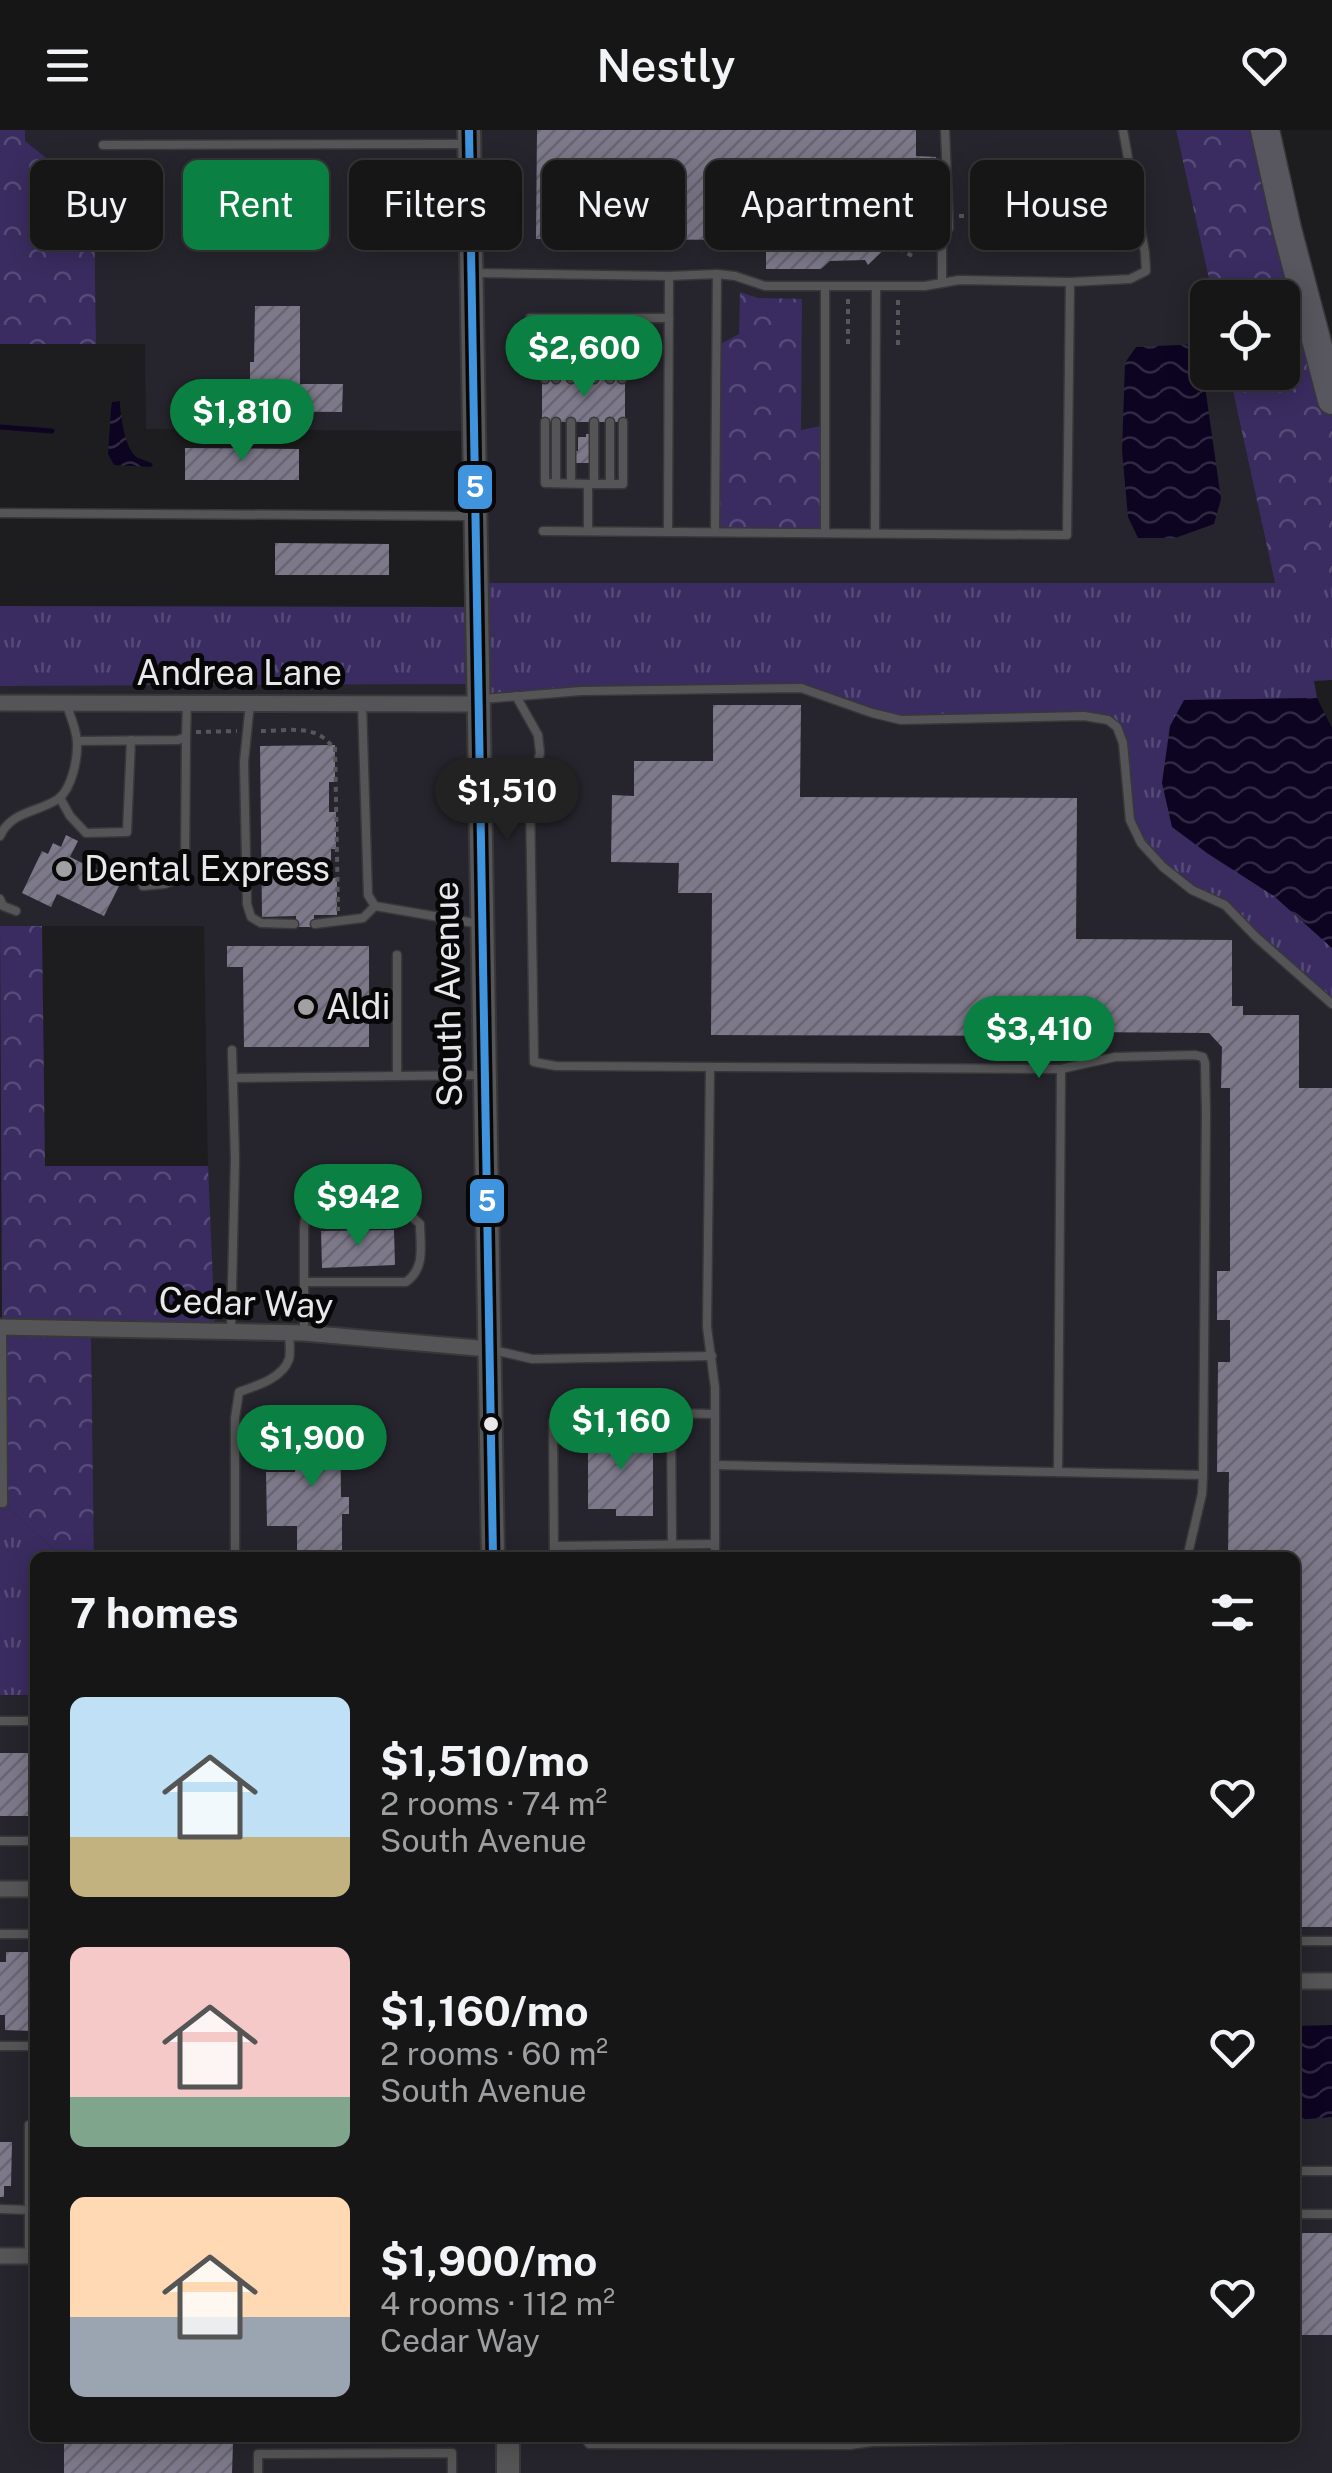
<!DOCTYPE html>
<html lang="en">
<head>
<meta charset="utf-8">
<style>
  :root { --surface:#161617; --page:#1f1f20; --text:#f1f3f6; --muted:#9e9fa1; --line:#353536; --accent:#0b8043 }
  body { margin:0; font-family:"Public Sans",sans-serif; background:var(--page); color:var(--text); height:100vh; display:flex; flex-direction:column; font-size:38px; white-space:nowrap }
  * { box-sizing:border-box; margin:0 }
  p { font-size:32px; color:var(--muted) }
  .icon { flex:none; width:55px; height:55px; fill:none; stroke:currentColor; stroke-width:2; stroke-linecap:round; stroke-linejoin:round }
  .map { position:relative; flex:1; overflow:hidden }
  .sheet { position:absolute; left:30px; top:1422px; width:1270px; height:890px; display:flex; flex-direction:column; background:var(--surface); border-radius:15px; box-shadow:0 5px 25px #0003,0 0 0 2px var(--line) }
  .sheet>* { flex:none }
  .hud { position:absolute; left:30px; top:30px; width:1272px; height:90px; display:flex; gap:20px }
  .buttons { position:absolute; left:1190px; top:150px; display:grid; gap:20px }
  .buttons a { display:grid; place-items:center; width:110px; height:110px; border-radius:15px; background:var(--surface); box-shadow:0 5px 25px #0003,0 0 0 2px var(--line); font-size:50px }
  .price { position:absolute; translate:-50% -85px; padding:0 22px; border-radius:35px; background:var(--accent); color:#fff; font-size:32px; line-height:65px; filter:drop-shadow(0 2px 5px #0008) }
  .price::after { content:''; position:absolute; left:50%; top:60px; width:30px; height:22px; margin-left:-15px; background:inherit; clip-path:polygon(0 0,100% 0,50% 100%) }
  .price.on { background:#222; color:#fff }
  ul { padding:0; list-style:none }
  li { display:flex; align-items:center; gap:30px; height:250px; padding:0 40px }
  li span { display:grid; place-items:center; flex:none; width:280px; height:200px; border-radius:15px; color:#555 }
  li>.icon { margin-inline-start:auto }
  span .icon { width:120px; height:120px; fill:#fffc; stroke-width:1 }
  li b { font-size:42px }
  h2 { display:flex; justify-content:space-between; align-items:center; height:120px; padding:0 40px; font-size:42px }
  .pill { padding:0 35px; border-radius:15px; background:var(--surface); box-shadow:0 5px 25px #0003,0 0 0 2px var(--line); font-size:35px; line-height:90px }
  .pill.on { background:var(--accent); color:#fff }
  header { display:flex; justify-content:space-between; align-items:center; height:130px; padding:0 40px; background:var(--surface); font-size:45px; font-weight:600 }
  .map>svg:first-child { display:block }
  .built { fill:#26252d }
  .grass { fill:url(#grass-tufts) }
  .forest { fill:url(#forest-crowns) }
  .water { fill:url(#water-waves) }
  .lines { fill:none; stroke-linecap:round; stroke-linejoin:round }
  .stream { stroke:#0d0422; stroke-width:5 }
  .building { fill:url(#building-hatch) }
  .lane-casing { stroke:#383839; stroke-width:11 }
  .street-casing { stroke:#383839; stroke-width:19 }
  .secondary-casing { stroke:#383839; stroke-width:26 }
  .highway-casing { stroke:#383839; stroke-width:31 }
  .path { stroke:#575759; stroke-width:4; stroke-dasharray:5 5; stroke-linecap:butt }
  .lane { stroke:#555557; stroke-width:8 }
  .street { stroke:#555557; stroke-width:15 }
  .secondary { stroke:#555557; stroke-width:22 }
  .highway { stroke:#585760; stroke-width:28 }
  .bus-1-casing { stroke:#070708; stroke-width:15 }
  .bus-1 { stroke:#4094de; stroke-width:8 }
  .poi-dot { fill:#a1a1a4; stroke:#070708; stroke-width:4 }
  .bus-dot { fill:#e8e8eb; stroke:#070708; stroke-width:4 }
  .labels { text-anchor:middle; stroke-width:10; stroke-linejoin:round; paint-order:stroke }
  .street-label { font-size:35px; fill:#e8e8eb; stroke:#070708 }
  .poi-label { font-size:35px; fill:#e8e8eb; stroke:#070708; text-anchor:start }
  .line-badge { stroke:#070708; stroke-width:4 }
  .badge-label { font-size:28px; text-anchor:middle; font-weight:bold; fill:#fff }
</style>
</head>
<body>
<header><svg class="icon" aria-label="menu" viewBox="0 0 24 24"><path d="M4 6h16M4 12h16M4 18h16"/></svg>Nestly<svg class="icon" aria-label="heart" viewBox="0 0 24 24"><path d="M12 20l-8-8c-3-5 5-10 8-4 3-6 11-1 8 4z"/></svg></header>
<div class="map">
<svg width="1332" height="2343" viewBox="0 0 1332 2343">
  <defs>
    <pattern id="grass-tufts" width="24" height="20" patternUnits="userSpaceOnUse" patternTransform="scale(2.5)"><rect width="24" height="20" fill="#3a2c60"/><path d="M3 7l-1-3M5 7V3M7 7l1-3M15 17l-1-3M17 17v-4M19 17l1-3" fill="none" stroke="#564b77"/></pattern>
    <pattern id="forest-crowns" width="20" height="18" patternUnits="userSpaceOnUse" patternTransform="scale(2.5)"><rect width="20" height="18" fill="#3a2c60"/><path d="M2 6a3 3 0 1 1 6 0M12 15a3 3 0 1 1 6 0" fill="none" stroke="#564b77"/></pattern>
    <pattern id="water-waves" width="16" height="10" patternUnits="userSpaceOnUse" patternTransform="scale(2.5)"><rect width="16" height="10" fill="#0d0422"/><path d="M0 5q4-4 8 0t8 0" fill="none" stroke="#302942"/></pattern>
    <pattern id="building-hatch" width="6" height="6" patternUnits="userSpaceOnUse" patternTransform="scale(2.5)"><rect width="6" height="6" fill="#7d798b"/><path d="M-1 1l2-2M0 6l6-6M5 7l2-2" fill="none" stroke="#67656f"/></pattern>
  </defs>
  <rect width="100%" height="100%" fill="#1d1d1f"/>
  <!-- built -->
  <g class="built">
    <path d="M25,0H1176L1213,167L1208,168V242L1229,243L1275,453H477L474,301L146,299L145,214H96L94,66L25,11Z"/>
    <path d="M478,554L516,566L801,558L1108,590L1225,775L1332,874V2343H0V1565H35V2308H1295V1428L94,1427L91,1199L208,1048L204,796H0V556Z"/>
  </g>
  <!-- grass -->
  <g class="grass">
    <path d="M477,453H1332V550L1314,551L1317,568L1184,570L1207,723L1274,766L1332,818V874L1225,775L1192,760L1141,713L1130,690L1123,613L1108,590H901L801,558L516,566L478,574L477,554L0,556V476L476,477Z"/>
    <path d="M0,1373H3L62,1427L35,1428V1565H0Z"/>
  </g>
  <!-- forest -->
  <g class="forest">
    <path d="M0,0H25V11L94,66L96,214H0Z"/>
    <path d="M1176,0H1265L1332,270V453H1275L1229,243L1282,242V168L1213,167Z"/>
    <path d="M740,162L758,168L802,169L801,300L825,295V403L715,402V217L739,204Z"/>
    <path d="M0,796H42L45,1036H208L215,1200L91,1199L94,1427H62L3,1373Z"/>
  </g>
  <!-- water -->
  <g class="water">
    <path d="M1199,214L1221,369L1214,394L1175,408H1138L1128,387L1122,321L1125,233L1136,217Z"/>
    <path d="M120,271C120,284 125,321 138,328C143,330 148,331 153,334L151,337L114,335L108,324L111,278L112,272Z"/>
    <path d="M1317,568L1332,598V818L1274,766L1207,723L1172,697L1162,653L1170,596L1184,570Z"/>
    <path d="M1332,1895V1987L1295,1990V1896Z"/>
  </g>
  <g class="lines">
    <!-- stream -->
    <path class="stream" d="M0,297L52,301"/>
  </g>
  <!-- building -->
  <g class="building">
    <path d="M537,0H916V26L936,27V98H906L868,135L865,130L830,131L821,139H766V110L536,109Z"/>
    <path d="M255,176H300V254H343L342,282L217,281V263H207V254H250V232H254Z"/>
    <rect x="542" y="249" width="83" height="43"/>
    <path d="M586,304H591L592,333H574V321H578V307H586Z"/>
    <path d="M185,318L299,319V350H185Z"/>
    <path d="M275,413L389,414V445H275Z"/>
    <path d="M713,575H801L800,667L1077,668L1076,809L1232,810V876H1243V885H1299V958H1332V1797H1295V1428H1228L1229,1342H1217L1218,1232H1230V1190H1217V1141H1230V958H1221L1222,917L1209,903L1079,902V906L711,905L712,763H678L679,733L611,732L612,665L634,666V631H713Z"/>
    <path d="M335,615V652H329V682H336V719H331V748H337V785H314V797H296V786L262,787L260,616Z"/>
    <path d="M66,705L78,711L70,727L121,752L104,786L57,764L51,777L22,763L42,721L48,724L53,713L61,717Z"/>
    <path d="M227,816H369V917H244L243,837H227Z"/>
    <path d="M394,1100L395,1135L322,1138L321,1101Z"/>
    <path d="M294,1287H340L341,1367H349V1384H342V1428H297V1396H267L266,1342H295Z"/>
    <path d="M588,1302H653V1386H616V1379H588Z"/>
    <rect x="0" y="1623" width="35" height="63"/>
    <path d="M6,1822H33V1832H35L33,1901L5,1900V1885H0V1832H6Z"/>
    <path d="M0,2012H12L11,2056H4V2067H0Z"/>
    <rect x="1295" y="2103" width="37" height="102"/>
    <path d="M64,2313H233L232,2343H64Z"/>
  </g>
  <g class="lines">
    <defs>
      <g id="lane">
        <path d="M103,15L465,14"/>
        <path d="M475,143L669,146L717,144L735,146L765,156H925L942,153V107L949,98L945,0"/>
        <path d="M1070,152L1130,149L1146,141L1145,123L1123,0"/>
        <path d="M825,157V403"/>
        <path d="M530,188H669"/>
        <path d="M587,188V231"/>
        <path d="M556,231V249"/>
        <path d="M570,231L571,249"/>
        <path d="M594,231V249"/>
        <path d="M545,249V231H622V249"/>
        <path d="M610,249V231"/>
        <path d="M545,292V353L588,354"/>
        <path d="M571,292V353"/>
        <path d="M594,292V354"/>
        <path d="M556,353V292"/>
        <path d="M610,354V292"/>
        <path d="M0,383L470,386"/>
        <path d="M668,400L669,146"/>
        <path d="M543,401L1067,405L1070,152L959,150L942,153"/>
        <path d="M588,401V354H623V292"/>
        <path d="M715,402L717,144"/>
        <path d="M875,403L876,156"/>
        <path d="M516,566L538,605L540,623L530,667L534,932L556,936L1061,939L1115,927L1195,925L1203,927L1205,933L1206,983L1203,1345L1202,1364L1187,1428"/>
        <path d="M483,569L581,561L801,558L872,583L901,590L1084,586L1108,590L1117,597L1123,613L1130,690L1141,713L1163,737L1192,760L1225,775L1256,807L1332,874"/>
        <path d="M250,573L244,632L247,774L251,787L261,793L294,794"/>
        <path d="M362,573L368,765L375,776L480,794"/>
        <path d="M77,611L178,610L186,607L187,573"/>
        <path d="M60,668L70,686L86,703L127,702L131,610"/>
        <path d="M0,706C11,681 37,683 58,669C72,659 78,628 77,611C76,598 70,585 66,573"/>
        <path d="M143,756L165,754L182,747L185,736L186,607"/>
        <path d="M0,769L3,776L16,781"/>
        <path d="M315,794L363,788L375,776"/>
        <path d="M397,825V946"/>
        <path d="M710,937L707,1197L715,1258V1428"/>
        <path d="M233,948L483,945"/>
        <path d="M231,1200L235,1029L232,920"/>
        <path d="M304,1203V1100L305,1089L314,1083L399,1082L409,1084L420,1094C420,1115 426,1138 406,1152H304"/>
        <path d="M493,1220L532,1229L712,1226"/>
        <path d="M671,1284L672,1414"/>
        <path d="M715,1335L1203,1345"/>
        <path d="M1058,1342L1061,939"/>
        <path d="M0,1373H3L2,1197"/>
        <path d="M554,1416L715,1414"/>
        <path d="M235,1428V1288L239,1262C256,1256 283,1248 289,1229C291,1222 289,1210 289,1202"/>
        <path d="M554,1428L553,1292L561,1281L715,1284"/>
        <path d="M0,1591H35"/>
        <path d="M0,1711H35"/>
        <path d="M0,1804H35"/>
        <path d="M1295,1811H1332"/>
        <path d="M0,1916H35"/>
        <path d="M29,1995V2126"/>
        <path d="M1295,2041H1332"/>
        <path d="M0,2079L29,2080"/>
        <path d="M1295,2084H1332"/>
        <path d="M585,2308L589,2314L850,2315L872,2312L1103,2308"/>
        <path d="M258,2343V2324L452,2323V2343"/>
      </g>
      <g id="street">
        <path d="M0,573L478,574"/>
        <path d="M0,1197L304,1203L489,1219"/>
        <path d="M0,1759H35"/>
        <path d="M1295,1851H1332"/>
        <path d="M0,2126H35"/>
      </g>
      <g id="secondary">
        <path d="M469,0L493,1428"/>
        <path d="M508,2308V2343"/>
      </g>
      <path id="highway" d="M1265,0L1287,99L1332,270"/>
    </defs>
    <!-- lane casing -->
    <use href="#lane" class="lane-casing"/>
    <!-- street casing -->
    <use href="#street" class="street-casing"/>
    <!-- secondary casing -->
    <use href="#secondary" class="secondary-casing"/>
    <!-- highway casing -->
    <use href="#highway" class="highway-casing"/>
    <!-- path -->
    <g class="path">
      <path d="M959,86H995"/>
      <path d="M890,114L916,128"/>
      <path d="M848,169V215"/>
      <path d="M898,215V170"/>
      <path d="M261,601C285,601 314,594 330,614L335,615L338,781"/>
      <path d="M196,602L237,601"/>
    </g>
    <!-- lane -->
    <use href="#lane" class="lane"/>
    <!-- street -->
    <use href="#street" class="street"/>
    <!-- secondary -->
    <use href="#secondary" class="secondary"/>
    <!-- highway -->
    <use href="#highway" class="highway"/>
    <defs>
      <path id="bus-1" d="M469,0L493,1428"/>
    </defs>
    <!-- bus-1 casing -->
    <use href="#bus-1" class="bus-1-casing"/>
    <!-- bus-1 -->
    <use href="#bus-1" class="bus-1"/>
  </g>
  <!-- markers -->
  <g class="poi-dot">
    <circle cx="64" cy="739" r="10"/>
    <circle cx="306" cy="877" r="10"/>
  </g>
  <circle class="bus-dot" cx="491" cy="1294" r="9"/>
  <g class="labels">
    <!-- street labels -->
    <g class="street-label">
      <text x="239" y="555">Andrea Lane</text>
      <text transform="translate(448 864) rotate(-91)" y="12">South Avenue</text>
      <text transform="translate(246 1173) rotate(2)" y="12">Cedar Way</text>
    </g>
    <!-- poi labels -->
    <g class="poi-label">
      <text x="84" y="751">Dental Express</text>
      <text x="326" y="889">Aldi</text>
    </g>
  </g>
  <g class="line-badge">
    <rect x="456" y="333" width="38" height="48" rx="10" fill="#4094de"/>
    <rect x="468" y="1047" width="38" height="48" rx="10" fill="#4094de"/>
  </g>
  <g class="badge-label">
    <text x="475" y="367">5</text>
    <text x="487" y="1081">5</text>
  </g>
</svg>
<div class="buttons">
<a><svg class="icon" aria-label="locate" viewBox="0 0 24 24"><circle cx="12" cy="12" r="6"/><path d="M12 2v4M12 18v4M2 12h4M18 12h4"/></svg></a>
</div>
<b class="price" style="left:584px;top:270px">$2,600</b>
<b class="price" style="left:242px;top:334px">$1,810</b>
<b class="price on" style="left:507px;top:713px">$1,510</b>
<b class="price" style="left:1039px;top:951px">$3,410</b>
<b class="price" style="left:358px;top:1119px">$942</b>
<b class="price" style="left:621px;top:1343px">$1,160</b>
<b class="price" style="left:312px;top:1360px">$1,900</b>
<div class="hud">
<a class="pill">Buy</a>
<a class="pill on">Rent</a>
<a class="pill">Filters</a>
<a class="pill">New</a>
<a class="pill">Apartment</a>
<a class="pill">House</a>
</div>
<section class="sheet">
<h2>7 homes<svg class="icon" aria-label="filters" viewBox="0 0 24 24"><path d="M4 7h16M4 17h16"/><circle cx="9" cy="7" r="2"/><circle cx="15" cy="17" r="2"/></svg></h2>
<ul>
<li><span style="background:linear-gradient(#bfe0f5 70%,#c2b280 0)"><svg class="icon" aria-label="home" viewBox="0 0 24 24"><path d="M3 11l9-7 9 7M6 9v11h12V9"/></svg></span><div><b>$1,510/mo</b><p>2 rooms · 74 m²</p><p>South Avenue</p></div><svg class="icon" aria-label="heart" viewBox="0 0 24 24"><path d="M12 20l-8-8c-3-5 5-10 8-4 3-6 11-1 8 4z"/></svg></li>
<li><span style="background:linear-gradient(#f6c9c9 75%,#7fa58c 0)"><svg class="icon" aria-label="home" viewBox="0 0 24 24"><path d="M3 11l9-7 9 7M6 9v11h12V9"/></svg></span><div><b>$1,160/mo</b><p>2 rooms · 60 m²</p><p>South Avenue</p></div><svg class="icon" aria-label="heart" viewBox="0 0 24 24"><path d="M12 20l-8-8c-3-5 5-10 8-4 3-6 11-1 8 4z"/></svg></li>
<li><span style="background:linear-gradient(#ffd9b3 60%,#9aa5b1 0)"><svg class="icon" aria-label="home" viewBox="0 0 24 24"><path d="M3 11l9-7 9 7M6 9v11h12V9"/></svg></span><div><b>$1,900/mo</b><p>4 rooms · 112 m²</p><p>Cedar Way</p></div><svg class="icon" aria-label="heart" viewBox="0 0 24 24"><path d="M12 20l-8-8c-3-5 5-10 8-4 3-6 11-1 8 4z"/></svg></li>
</ul>
</section>
</div>
</body>
</html>
